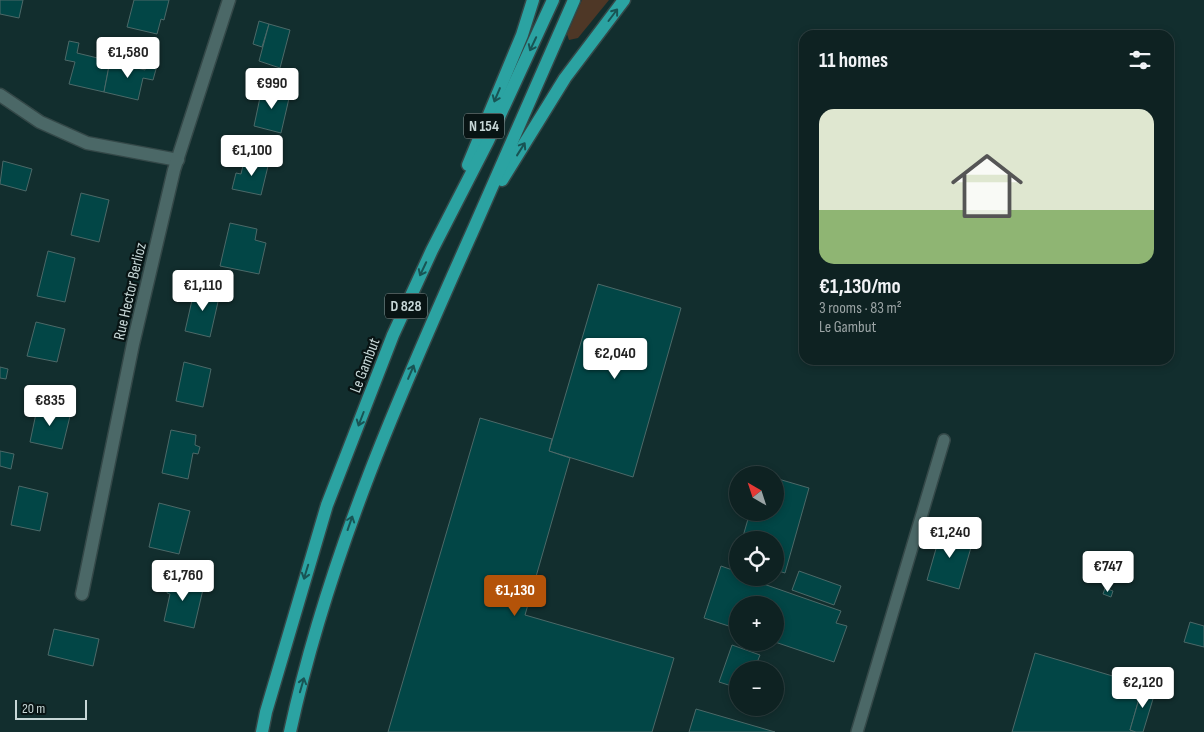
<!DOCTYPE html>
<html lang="en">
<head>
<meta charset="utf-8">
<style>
  :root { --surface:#0e2222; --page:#172a2a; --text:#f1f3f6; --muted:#9ba4a5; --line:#2e3f40; --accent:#b45309 }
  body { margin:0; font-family:"Sofia Sans Condensed",sans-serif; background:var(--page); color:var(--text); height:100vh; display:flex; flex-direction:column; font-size:19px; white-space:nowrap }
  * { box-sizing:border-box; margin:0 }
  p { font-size:16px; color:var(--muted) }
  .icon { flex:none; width:28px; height:28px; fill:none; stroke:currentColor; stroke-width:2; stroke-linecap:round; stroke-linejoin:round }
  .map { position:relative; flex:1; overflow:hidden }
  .drawer { position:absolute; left:799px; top:30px; width:375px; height:335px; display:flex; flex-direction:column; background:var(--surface); border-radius:15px; box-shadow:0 2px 8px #0003,0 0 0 1px var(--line) }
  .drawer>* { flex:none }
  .needle { width:32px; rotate:321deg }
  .fabs { position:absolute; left:729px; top:466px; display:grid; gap:10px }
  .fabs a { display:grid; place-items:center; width:55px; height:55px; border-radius:50%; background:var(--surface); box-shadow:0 2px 8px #0003,0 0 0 1px var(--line); font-size:25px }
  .scale { position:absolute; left:15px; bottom:12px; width:72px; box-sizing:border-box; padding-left:5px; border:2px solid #c7d7d7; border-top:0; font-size:14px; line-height:18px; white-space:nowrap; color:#c7d7d7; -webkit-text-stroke:4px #081414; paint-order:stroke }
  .price { position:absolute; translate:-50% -42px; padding:0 11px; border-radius:5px; background:#fff; color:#222; font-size:16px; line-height:32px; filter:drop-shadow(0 1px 2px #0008) }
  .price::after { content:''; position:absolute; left:50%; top:30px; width:15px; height:11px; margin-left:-8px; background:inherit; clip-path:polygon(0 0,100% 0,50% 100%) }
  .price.selected { background:var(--accent); color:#fff }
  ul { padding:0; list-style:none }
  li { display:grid; align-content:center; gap:10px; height:265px; padding:0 20px }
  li+li { border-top:1px solid var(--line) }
  li span { display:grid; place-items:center; height:155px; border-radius:15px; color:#555 }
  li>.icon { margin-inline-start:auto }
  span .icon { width:90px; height:90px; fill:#fffc; stroke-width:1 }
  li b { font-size:21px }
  h2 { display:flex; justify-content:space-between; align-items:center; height:60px; padding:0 20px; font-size:21px }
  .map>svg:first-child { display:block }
  .green { fill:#4e3726 }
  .building { fill:#024646; stroke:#4c6968 }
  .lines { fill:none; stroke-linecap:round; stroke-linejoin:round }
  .lane-casing { stroke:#344848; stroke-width:14 }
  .street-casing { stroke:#344848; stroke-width:15 }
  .primary-casing { stroke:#344848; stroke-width:15 }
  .lane { stroke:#4b6867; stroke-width:11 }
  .street { stroke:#4b6867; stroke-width:12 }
  .primary { stroke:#2ba3a2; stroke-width:12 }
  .oneway { stroke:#185454 }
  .labels { text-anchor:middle; stroke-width:4.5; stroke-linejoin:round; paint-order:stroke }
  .shield { fill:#081414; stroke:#8e9c9c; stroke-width:1 }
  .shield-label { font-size:15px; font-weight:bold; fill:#c7d7d7 }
  .street-label { font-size:16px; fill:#c7d7d7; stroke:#081414 }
</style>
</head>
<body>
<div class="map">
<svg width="1204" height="732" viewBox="0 0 1204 732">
  <rect width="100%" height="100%" fill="#122e2e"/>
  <!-- green -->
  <path class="green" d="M582,0H609L578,38L569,40L567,34Z"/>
  <!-- building -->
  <g class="building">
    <path d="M0,0H23L19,18L0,14Z"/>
    <path d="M134,0H169L164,20L161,19L157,34L127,27Z"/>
    <path d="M259,21L269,24L262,47L253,44Z"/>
    <path d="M269,24L290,30L280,68L259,61Z"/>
    <path d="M69,41L79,43L77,53L110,61L104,92L69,84L75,62L65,60Z"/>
    <path d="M147,59L158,62L153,80L143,78L138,100L104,92L110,61L145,70Z"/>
    <path d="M262,88L290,94L281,133L254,126Z"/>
    <path d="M245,157L269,162L261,195L232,189L236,173L241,174Z"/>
    <path d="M3,161L32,169L26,191L0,184Z"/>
    <path d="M81,193L109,200L99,242L71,235Z"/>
    <path d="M230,223L257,229L255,240L266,243L259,274L220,266Z"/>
    <path d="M48,251L75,258L65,302L37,296Z"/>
    <path d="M598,284L681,308L633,477L549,451Z"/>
    <path d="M195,287L220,293L210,337L185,331Z"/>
    <path d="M36,322L65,329L57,362L27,356Z"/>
    <path d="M184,362L211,369L203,407L176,401Z"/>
    <path d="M0,367L8,369L6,379L0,378Z"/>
    <path d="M38,404L71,412L62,449L30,442Z"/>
    <path d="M480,418L552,439L549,451L570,458L525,615L674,658L652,732H388Z"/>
    <path d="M171,430L196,435L195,445L200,447L198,454L193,453L188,479L162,473Z"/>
    <path d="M0,451L14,454L11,469L0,466Z"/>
    <path d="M775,478L809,488L785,573L775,570V540H742L750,512H775Z"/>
    <path d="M19,486L48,493L40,531L11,525Z"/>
    <path d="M159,503L190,511L179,554L149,547Z"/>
    <path d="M942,528L974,537L959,589L927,580Z"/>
    <path d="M721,566L738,572V578H753L756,579L755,581L841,611L836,623L847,626L834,662L775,642V605H738V629L704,618Z"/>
    <path d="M799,571L841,586L834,605L792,590Z"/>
    <path d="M170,577L204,585L194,628L164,621L170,594L167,593Z"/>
    <path d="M1105,588L1113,591L1111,597L1103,594Z"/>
    <path d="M1190,622L1204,626V647L1184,642Z"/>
    <path d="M54,629L99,639L93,666L48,655Z"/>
    <path d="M732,645L760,655L754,670H738V688L719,682Z"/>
    <path d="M1035,653L1143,685L1130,730L1136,732H1012Z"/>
    <path d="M1143,685L1156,689L1143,732H1136L1130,730Z"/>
    <path d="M696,709L775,732H689Z"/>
  </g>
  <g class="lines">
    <defs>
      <path id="lane" d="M857,732L944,440"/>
      <g id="street">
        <path d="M0,95L40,122L87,143L178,160"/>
        <path d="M82,594L133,344L174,170L229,0"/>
      </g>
      <g id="primary">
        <path d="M468,165L522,35L533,0"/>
        <path d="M502,180L565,78L624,0"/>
        <path d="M262,732L266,712L327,505L393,335L432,250L488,141L553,0"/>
        <path d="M290,732C328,556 401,391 474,228C508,152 541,76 574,0"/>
      </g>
    </defs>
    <!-- lane casing -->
    <use href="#lane" class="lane-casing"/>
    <!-- street casing -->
    <use href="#street" class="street-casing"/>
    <!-- primary casing -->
    <use href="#primary" class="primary-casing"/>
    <!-- lane -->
    <use href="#lane" class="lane"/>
    <!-- street -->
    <use href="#street" class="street"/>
    <!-- primary -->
    <use href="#primary" class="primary"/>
  </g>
  <!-- one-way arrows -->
  <defs><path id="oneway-shaft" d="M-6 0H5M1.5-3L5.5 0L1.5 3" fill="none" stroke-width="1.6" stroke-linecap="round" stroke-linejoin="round" transform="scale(1.25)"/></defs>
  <g class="oneway">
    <use href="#oneway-shaft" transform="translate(613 15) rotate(-53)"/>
    <use href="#oneway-shaft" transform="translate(533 44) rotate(115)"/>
    <use href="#oneway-shaft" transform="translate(497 95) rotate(113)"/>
    <use href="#oneway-shaft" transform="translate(521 149) rotate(-58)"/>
    <use href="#oneway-shaft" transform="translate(423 269) rotate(115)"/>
    <use href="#oneway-shaft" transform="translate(411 372) rotate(-67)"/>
    <use href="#oneway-shaft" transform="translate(361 419) rotate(111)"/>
    <use href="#oneway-shaft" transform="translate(350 523) rotate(-71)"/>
    <use href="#oneway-shaft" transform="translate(306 572) rotate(107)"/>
    <use href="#oneway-shaft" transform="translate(302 685) rotate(-74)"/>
  </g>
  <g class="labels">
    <!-- shield labels -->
    <g class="shield">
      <rect x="464" y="113.5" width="40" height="25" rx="4"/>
      <rect x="385" y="293.5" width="42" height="25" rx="4"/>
    </g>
    <g class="shield-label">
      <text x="484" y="131">N 154</text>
      <text x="406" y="311">D 828</text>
    </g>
    <!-- street labels -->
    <g class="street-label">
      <text transform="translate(129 291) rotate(-77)" y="6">Rue Hector Berlioz</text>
      <text transform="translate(364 365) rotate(-69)" y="6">Le Gambut</text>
    </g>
  </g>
</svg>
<div class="fabs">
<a><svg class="needle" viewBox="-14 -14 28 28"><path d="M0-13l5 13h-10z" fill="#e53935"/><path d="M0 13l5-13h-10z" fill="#9ba4a5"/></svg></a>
<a><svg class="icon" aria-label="locate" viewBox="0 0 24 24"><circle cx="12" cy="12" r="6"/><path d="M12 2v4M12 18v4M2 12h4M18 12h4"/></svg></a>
<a>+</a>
<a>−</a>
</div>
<div class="scale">20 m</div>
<b class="price" style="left:128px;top:79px">€1,580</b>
<b class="price" style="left:272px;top:110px">€990</b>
<b class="price" style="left:252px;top:177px">€1,100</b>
<b class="price" style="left:203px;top:312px">€1,110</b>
<b class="price" style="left:615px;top:380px">€2,040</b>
<b class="price" style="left:50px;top:427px">€835</b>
<b class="price" style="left:950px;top:559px">€1,240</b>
<b class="price" style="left:1108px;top:593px">€747</b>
<b class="price" style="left:183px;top:602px">€1,760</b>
<b class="price selected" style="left:515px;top:617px">€1,130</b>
<b class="price" style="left:1143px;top:709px">€2,120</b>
<section class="drawer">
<h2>11 homes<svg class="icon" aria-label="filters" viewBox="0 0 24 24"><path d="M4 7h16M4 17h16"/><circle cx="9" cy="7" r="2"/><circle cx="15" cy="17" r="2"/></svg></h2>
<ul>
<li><span style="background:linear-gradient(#dfe7d0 65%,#8fb573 0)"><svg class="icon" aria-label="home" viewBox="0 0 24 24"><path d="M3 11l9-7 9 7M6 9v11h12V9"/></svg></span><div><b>€1,130/mo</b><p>3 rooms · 83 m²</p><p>Le Gambut</p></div></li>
</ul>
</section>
</div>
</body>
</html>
